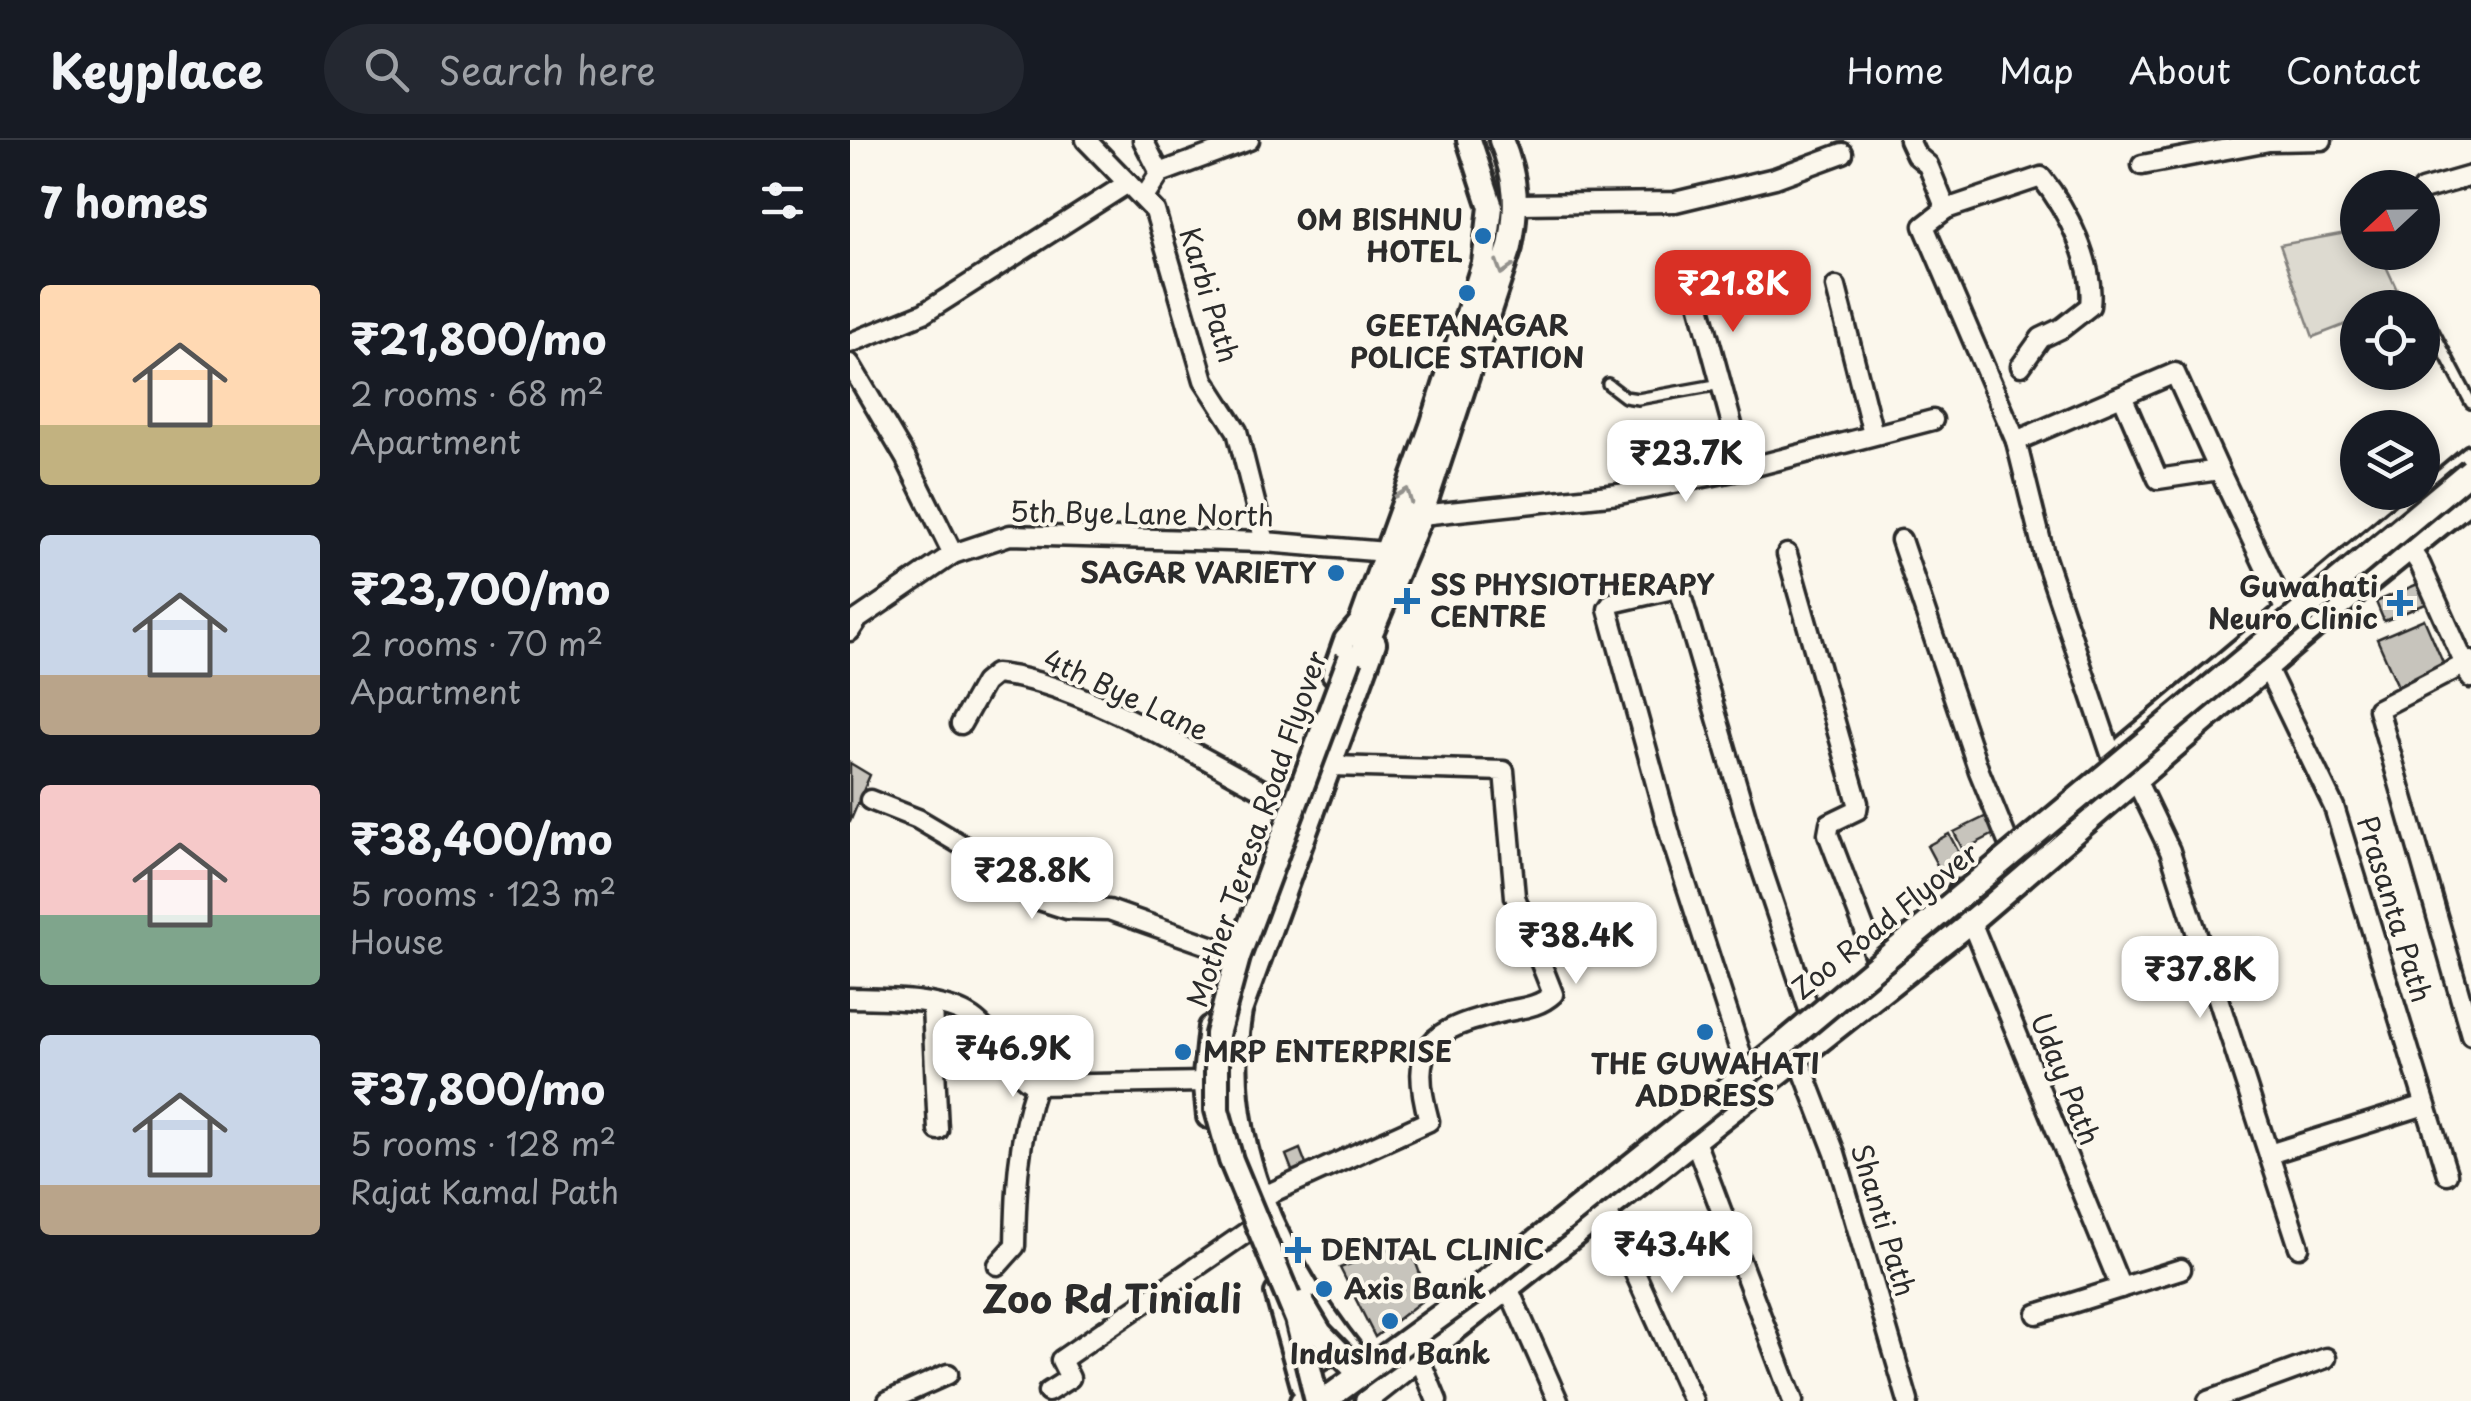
<!DOCTYPE html>
<html lang="en">
<head>
<meta charset="utf-8">
<style>
  :root { --surface:#171b24; --page:#242831; --text:#f1f3f6; --muted:#9ea1a6; --line:#363941; --accent:#d93025 }
  body { margin:0; font-family:"Playpen Sans",sans-serif; background:var(--page); color:var(--text); height:100vh; display:flex; flex-direction:column; font-size:38px; white-space:nowrap }
  * { box-sizing:border-box; margin:0 }
  p { font-size:32px; color:var(--muted) }
  .icon { flex:none; width:55px; height:55px; fill:none; stroke:currentColor; stroke-width:2; stroke-linecap:round; stroke-linejoin:round }
  .map { position:relative; flex:1; overflow:hidden }
  .side { display:flex; flex-direction:column; background:var(--surface); width:850px }
  .side>* { flex:none }
  .needle { width:65px; rotate:248deg }
  .controls { position:absolute; left:1490px; top:30px; display:grid; gap:20px }
  .controls a { display:grid; place-items:center; width:100px; height:100px; border-radius:50%; background:var(--surface); box-shadow:0 5px 15px #0003; font-size:50px }
  .price { position:absolute; translate:-50% -85px; padding:0 22px; border-radius:20px; background:#fff; color:#222; font-size:32px; line-height:65px; filter:drop-shadow(0 2px 5px #0008) }
  .price::after { content:''; position:absolute; left:50%; top:60px; width:30px; height:22px; margin-left:-15px; background:inherit; clip-path:polygon(0 0,100% 0,50% 100%) }
  .price.active { background:var(--accent); color:#fff }
  ul { padding:0; list-style:none }
  li { display:flex; align-items:center; gap:30px; height:250px; padding:0 40px }
  li span { display:grid; place-items:center; flex:none; width:280px; height:200px; border-radius:10px; color:#555 }
  li>.icon { margin-inline-start:auto }
  span .icon { width:120px; height:120px; fill:#fffc; stroke-width:1 }
  li b { font-size:42px }
  h2 { display:flex; justify-content:space-between; align-items:center; height:120px; padding:0 40px; font-size:42px }
  header { display:flex; align-items:center; gap:60px; box-sizing:border-box; height:140px; padding:0 50px; background:var(--surface); border-bottom:2px solid var(--line) }
  header strong { font-size:48px }
  nav { display:flex; gap:55px; margin-inline-start:auto; font-size:35px }
  .search { width:700px; height:90px; background:var(--page); display:flex; align-items:center; gap:25px; box-sizing:border-box; padding:0 35px; border-radius:55px; color:var(--muted); font-size:38px }
  main { display:flex; flex:1; min-height:0 }
  .map>svg:first-child { display:block }
  .green { fill:#dddad0; stroke:#84827e; stroke-width:2.5 }
  .building { fill:#c7c4bc; stroke:#2b2b2b; stroke-width:2.5 }
  .lines { fill:none; stroke-linecap:round; stroke-linejoin:round }
  .service-casing { stroke:#2b2b2b; stroke-width:16 }
  .minor-casing { stroke:#2b2b2b; stroke-width:25 }
  .tertiary-casing { stroke:#2b2b2b; stroke-width:28 }
  .secondary-casing { stroke:#2b2b2b; stroke-width:30 }
  .service { stroke:#fbf7ec; stroke-width:9 }
  .minor { stroke:#fbf7ec; stroke-width:18 }
  .tertiary { stroke:#fbf7ec; stroke-width:20 }
  .secondary { stroke:#fbf7ec; stroke-width:22 }
  .secondary-bridge-casing { stroke:#2b2b2b; stroke-width:30; stroke-linecap:butt }
  .secondary-bridge { stroke:#fbf7ec; stroke-width:22 }
  .oneway { stroke:#93918c }
  .poi-dot { fill:#1f6fb2; stroke:#fbf7ec; stroke-width:4 }
  .labels { text-anchor:middle; stroke-width:8; stroke-linejoin:round; paint-order:stroke }
  .poi-label { font-size:28px; font-weight:bold; fill:#2b2b2b; stroke:#fbf7ec; text-anchor:start }
  .street-label { font-size:28px; fill:#2b2b2b; stroke:#fbf7ec }
  .district-label { font-size:38px; font-weight:bold; fill:#2b2b2b; stroke:#fbf7ec }
</style>
</head>
<body>
<header>
<strong>Keyplace</strong>
<div class="search"><svg class="icon" aria-label="search" viewBox="0 0 24 24"><circle cx="10" cy="10" r="6"/><path d="M15 15l6 6"/></svg>Search here</div>
<nav><a>Home</a><a>Map</a><a>About</a><a>Contact</a></nav>
</header>
<main>
<section class="side">
<h2>7 homes<svg class="icon" aria-label="filters" viewBox="0 0 24 24"><path d="M4 7h16M4 17h16"/><circle cx="9" cy="7" r="2"/><circle cx="15" cy="17" r="2"/></svg></h2>
<ul>
<li><span style="background:linear-gradient(#ffd9b3 70%,#c2b280 0)"><svg class="icon" aria-label="home" viewBox="0 0 24 24"><path d="M3 11l9-7 9 7M6 9v11h12V9"/></svg></span><div><b>₹21,800/mo</b><p>2 rooms · 68 m²</p><p>Apartment</p></div></li>
<li><span style="background:linear-gradient(#c9d6e8 70%,#b9a48a 0)"><svg class="icon" aria-label="home" viewBox="0 0 24 24"><path d="M3 11l9-7 9 7M6 9v11h12V9"/></svg></span><div><b>₹23,700/mo</b><p>2 rooms · 70 m²</p><p>Apartment</p></div></li>
<li><span style="background:linear-gradient(#f6c9c9 65%,#7fa58c 0)"><svg class="icon" aria-label="home" viewBox="0 0 24 24"><path d="M3 11l9-7 9 7M6 9v11h12V9"/></svg></span><div><b>₹38,400/mo</b><p>5 rooms · 123 m²</p><p>House</p></div></li>
<li><span style="background:linear-gradient(#c9d6e8 75%,#b9a48a 0)"><svg class="icon" aria-label="home" viewBox="0 0 24 24"><path d="M3 11l9-7 9 7M6 9v11h12V9"/></svg></span><div><b>₹37,800/mo</b><p>5 rooms · 128 m²</p><p>Rajat Kamal Path</p></div></li>
</ul>
</section>
<div class="map">
<svg width="1621" height="1261" viewBox="0 0 1621 1261">
  <rect width="100%" height="100%" fill="#fbf7ec"/>
  <filter id="ink" filterUnits="userSpaceOnUse"><feTurbulence type="fractalNoise" baseFrequency=".01" numOctaves="2"/><feDisplacementMap in="SourceGraphic" scale="20" xChannelSelector="R" yChannelSelector="G"/><feConvolveMatrix kernelMatrix="1 2 1 2 8 2 1 2 1" color-interpolation-filters="sRGB"/></filter>
  <g filter="url(#ink)">
    <!-- green -->
    <path class="green" d="M1507,91L1508,112L1530,113L1553,163L1508,168L1507,180L1463,197L1430,105Z"/>
    <!-- building -->
    <g class="building">
      <path d="M1570,443L1578,463L1534,481L1526,462Z"/>
      <path d="M1574,479L1597,532L1551,553L1527,499Z"/>
      <path d="M0,623L20,635L0,682Z"/>
      <path d="M1137,676L1146,693L1113,710L1104,692Z"/>
      <path d="M1099,694L1116,726L1094,738L1077,706Z"/>
      <path d="M450,1009L457,1027L443,1033L436,1015Z"/>
      <path d="M558,1101L578,1156L525,1197L490,1128Z"/>
    </g>
    <g class="lines">
      <defs>
        <g id="service">
          <path d="M1572,170L1621,263"/>
          <path d="M758,244L775,257L788,259L871,244"/>
        </g>
        <g id="minor">
          <path d="M236,0L305,71L354,240L387,291L415,402"/>
          <path d="M293,0L310,33"/>
          <path d="M1059,0L1066,15L1078,25L1096,69L1191,37C1217,69 1245,124 1240,166L1212,188L1191,198L1171,226"/>
          <path d="M1292,25L1419,1L1472,0"/>
          <path d="M1572,50L1621,36"/>
          <path d="M294,58L310,33L399,0"/>
          <path d="M669,64L825,62L925,38L993,13"/>
          <path d="M1096,69L1074,86L1166,301L1325,233L1369,330"/>
          <path d="M986,147L1023,294"/>
          <path d="M848,159L894,329"/>
          <path d="M0,203L74,173L278,43"/>
          <path d="M0,224L56,319L103,414"/>
          <path d="M1273,258L1308,339L1369,330L1435,469"/>
          <path d="M1166,301L1195,418L1262,617"/>
          <path d="M571,375L769,354L894,329L1083,280"/>
          <path d="M1553,399L1570,424L1621,538"/>
          <path d="M1051,400L1129,631L1160,707"/>
          <path d="M937,414L1008,663L1007,670L980,683L978,694L1025,817"/>
          <path d="M0,491L8,479L103,414L160,395L415,402L548,413"/>
          <path d="M1621,521L1528,569L1621,895"/>
          <path d="M1417,528L1484,667L1597,1034"/>
          <path d="M111,584L134,543L145,534C230,541 357,622 435,662"/>
          <path d="M1286,640L1320,711L1449,1107"/>
          <path d="M20,660L68,679L122,711L183,758L217,769L259,770L381,813"/>
          <path d="M1108,750L1271,1148"/>
          <path d="M0,858C35,859 93,858 122,878C148,896 157,931 186,945L355,942"/>
          <path d="M82,866L88,990"/>
          <path d="M948,917L985,1013L1058,1261"/>
          <path d="M894,923L821,698L758,469L762,463L823,449L830,452L909,721L959,870"/>
          <path d="M845,1001L943,1261"/>
          <path d="M1419,1014L1575,965"/>
          <path d="M414,1056L579,981C558,904 579,890 653,872C672,868 689,867 703,854L665,757L654,631L482,626"/>
          <path d="M757,1071L843,1261"/>
          <path d="M148,1125L165,1106C166,1049 168,998 186,945"/>
          <path d="M659,1150L708,1261"/>
          <path d="M1187,1174L1331,1129"/>
          <path d="M570,1220L587,1261"/>
          <path d="M198,1252L220,1238L211,1220L400,1090"/>
          <path d="M38,1261L98,1234"/>
          <path d="M1358,1261L1476,1218"/>
        </g>
        <g id="tertiary">
          <path d="M483,534L495,500L512,480"/>
          <path d="M1274,607L1621,316"/>
          <path d="M358,977L354,936L359,887"/>
          <path d="M426,1153L452,1246"/>
          <path d="M507,1218C429,1120 369,999 391,871L525,503"/>
          <path d="M451,1261L516,1218"/>
          <path d="M516,1261L1121,782L1480,474L1621,360"/>
        </g>
        <g id="secondary">
          <path d="M513,477L582,286L634,123L641,67L619,0"/>
          <path d="M508,523L571,375L660,107C668,66 667,39 651,0"/>
        </g>
      </defs>
      <!-- service casing -->
      <use href="#service" class="service-casing"/>
      <!-- minor casing -->
      <use href="#minor" class="minor-casing"/>
      <!-- tertiary casing -->
      <use href="#tertiary" class="tertiary-casing"/>
      <!-- secondary casing -->
      <use href="#secondary" class="secondary-casing"/>
      <!-- service -->
      <use href="#service" class="service"/>
      <!-- minor -->
      <use href="#minor" class="minor"/>
      <!-- tertiary -->
      <use href="#tertiary" class="tertiary"/>
      <!-- secondary -->
      <use href="#secondary" class="secondary"/>
      <defs>
        <g id="secondary-bridge">
          <path d="M452,1163L470,1193L511,1235"/>
          <path d="M467,1261L447,1179L381,1020L367,970V894L388,817L500,518"/>
          <path d="M474,1261L619,1155L937,901L1621,330"/>
        </g>
      </defs>
      <!-- secondary-bridge casing -->
      <use href="#secondary-bridge" class="secondary-bridge-casing"/>
      <!-- secondary-bridge -->
      <use href="#secondary-bridge" class="secondary-bridge"/>
    </g>
    <!-- one-way arrows -->
    <defs><path id="oneway-chevron" d="M-2-3.5L2.5 0L-2 3.5" fill="none" stroke-width="1.6" stroke-linecap="round" stroke-linejoin="round" transform="scale(2.5)"/></defs>
    <g class="oneway">
      <use href="#oneway-chevron" transform="translate(653 128) rotate(108)"/>
      <use href="#oneway-chevron" transform="translate(555 355) rotate(-69)"/>
    </g>
  </g>
  <!-- markers -->
  <g class="poi-dot">
    <circle cx="633" cy="96" r="10"/>
    <circle cx="617" cy="153" r="10"/>
    <circle cx="486" cy="433" r="10"/>
    <path d="M552 446h10v10h10v10h-10v10h-10v-10h-10v-10h10z"/>
    <path d="M1545 448h10v10h10v10h-10v10h-10v-10h-10v-10h10z"/>
    <circle cx="855" cy="892" r="10"/>
    <circle cx="333" cy="912" r="10"/>
    <path d="M443 1095h10v10h10v10h-10v10h-10v-10h-10v-10h10z"/>
    <circle cx="474" cy="1149" r="10"/>
    <circle cx="540" cy="1181" r="10"/>
  </g>
  <g class="labels">
    <!-- poi labels -->
    <g class="poi-label">
      <text x="613" y="90" text-anchor="end">OM BISHNU<tspan x="613" dy="32">HOTEL</tspan></text>
      <text x="617" y="196" text-anchor="middle">GEETANAGAR<tspan x="617" dy="32">POLICE STATION</tspan></text>
      <text x="466" y="443" text-anchor="end">SAGAR VARIETY</text>
      <text x="580" y="455">SS PHYSIOTHERAPY<tspan x="580" dy="32">CENTRE</tspan></text>
      <text x="1528" y="457" text-anchor="end">Guwahati<tspan x="1528" dy="32">Neuro Clinic</tspan></text>
      <text x="353" y="922">MRP ENTERPRISE</text>
      <text x="855" y="934" text-anchor="middle">THE GUWAHATI<tspan x="855" dy="32">ADDRESS</tspan></text>
      <text x="470" y="1120">DENTAL CLINIC</text>
      <text x="494" y="1159">Axis Bank</text>
      <text x="540" y="1224" text-anchor="middle">IndusInd Bank</text>
    </g>
    <!-- street labels -->
    <g class="street-label">
      <text transform="translate(359 155) rotate(73)" y="10">Karbi Path</text>
      <text transform="translate(292 374) rotate(1)" y="10">5th Bye Lane North</text>
      <text transform="translate(276 555) rotate(25)" y="10">4th Bye Lane</text>
      <text transform="translate(407 689) rotate(-71)" y="10">Mother Teresa Road Flyover</text>
      <text transform="translate(1544 769) rotate(73)" y="10">Prasanta Path</text>
      <text transform="translate(1035 781) rotate(-39)" y="10">Zoo Road Flyover</text>
      <text transform="translate(1215 939) rotate(68)" y="10">Uday Path</text>
      <text transform="translate(1033 1080) rotate(73)" y="10">Shanti Path</text>
    </g>
    <!-- district labels -->
    <g class="district-label">
      <text x="262" y="1173">Zoo Rd Tiniali</text>
    </g>
  </g>
</svg>
<div class="controls">
<a><svg class="needle" viewBox="-14 -14 28 28"><path d="M0-13l5 13h-10z" fill="#e53935"/><path d="M0 13l5-13h-10z" fill="#9ea1a6"/></svg></a>
<a><svg class="icon" aria-label="locate" viewBox="0 0 24 24"><circle cx="12" cy="12" r="6"/><path d="M12 2v4M12 18v4M2 12h4M18 12h4"/></svg></a>
<a><svg class="icon" aria-label="layers" viewBox="0 0 24 24"><path d="M12 4l9 5-9 5-9-5zM3 14l9 5 9-5"/></svg></a>
</div>
<b class="price active" style="left:883px;top:195px">₹21.8K</b>
<b class="price" style="left:836px;top:365px">₹23.7K</b>
<b class="price" style="left:182px;top:782px">₹28.8K</b>
<b class="price" style="left:726px;top:847px">₹38.4K</b>
<b class="price" style="left:1350px;top:881px">₹37.8K</b>
<b class="price" style="left:163px;top:960px">₹46.9K</b>
<b class="price" style="left:822px;top:1156px">₹43.4K</b>
</div>
</main>
</body>
</html>
